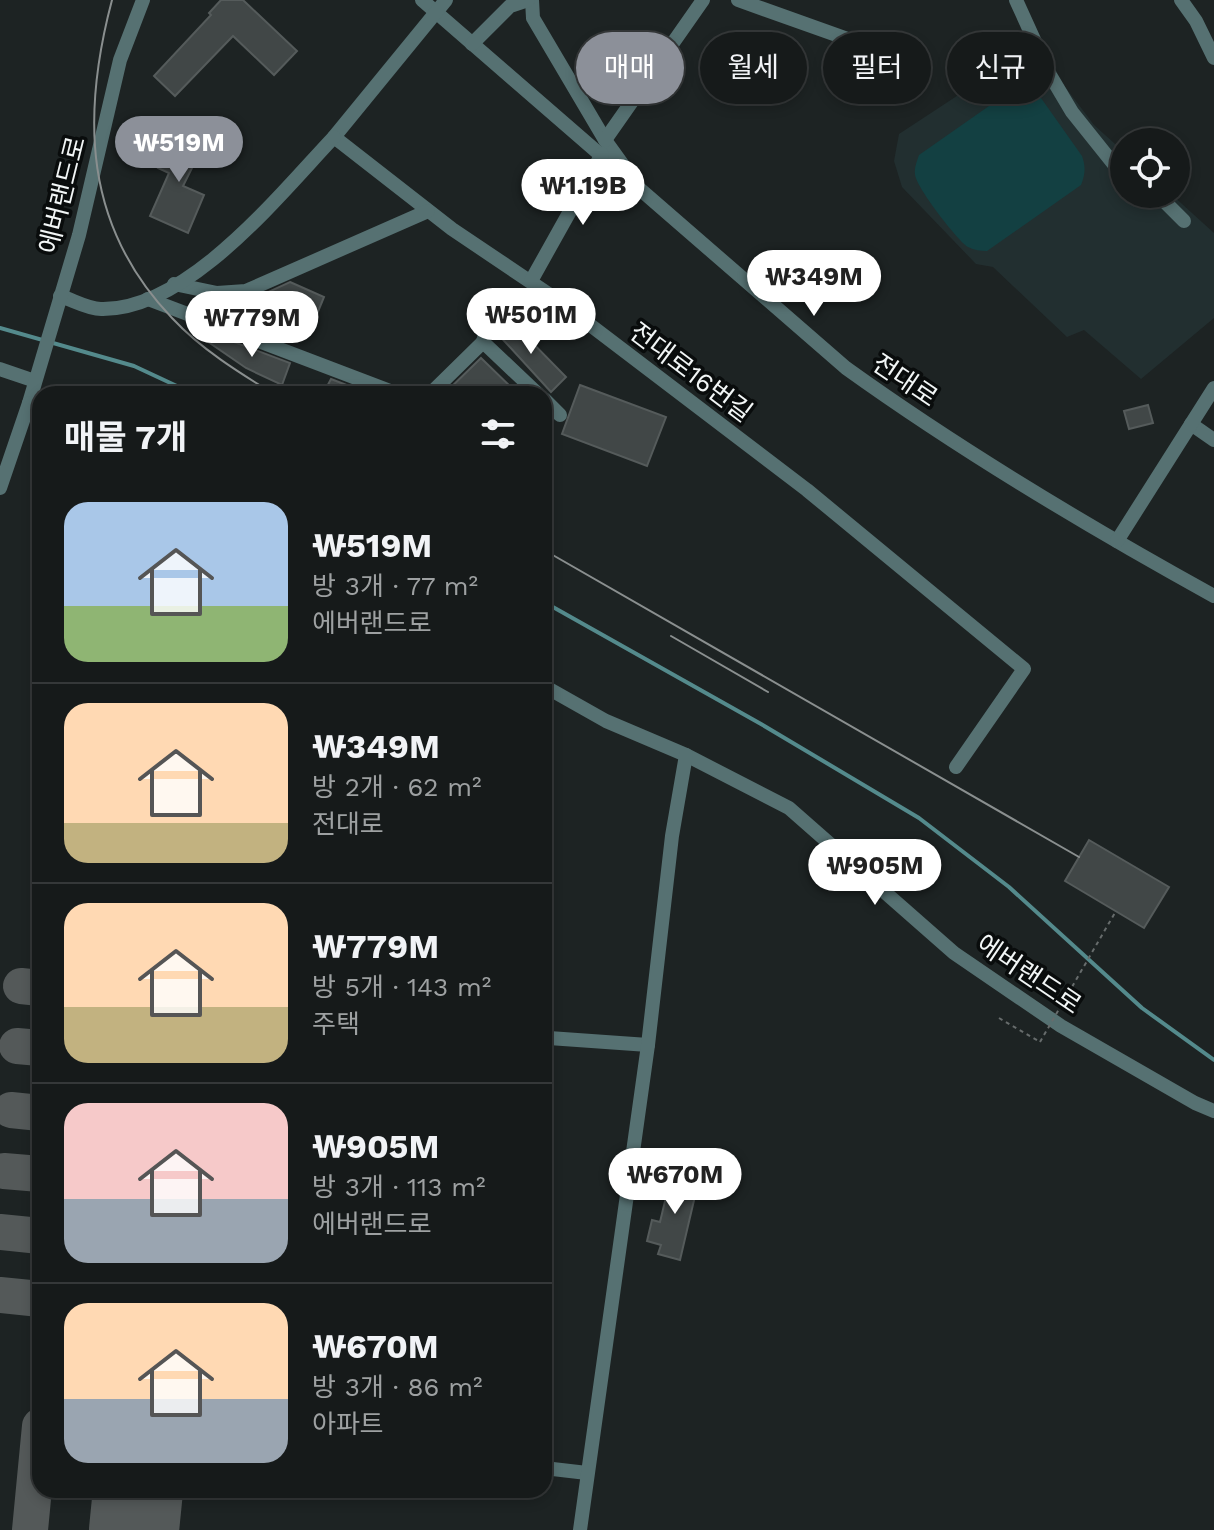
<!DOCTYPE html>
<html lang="ko">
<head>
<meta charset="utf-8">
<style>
  :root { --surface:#161a1a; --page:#232727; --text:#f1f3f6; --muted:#9ea1a2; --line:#353839; --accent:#8c9099 }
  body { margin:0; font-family:"Work Sans","Noto Sans KR",sans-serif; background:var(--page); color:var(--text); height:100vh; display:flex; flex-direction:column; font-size:30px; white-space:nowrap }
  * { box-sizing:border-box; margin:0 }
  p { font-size:26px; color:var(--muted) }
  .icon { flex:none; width:44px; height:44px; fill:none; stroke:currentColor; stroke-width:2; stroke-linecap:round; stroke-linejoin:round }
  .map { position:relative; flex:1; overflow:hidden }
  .drawer { position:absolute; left:32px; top:386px; width:520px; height:1112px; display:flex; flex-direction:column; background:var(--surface); border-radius:24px; box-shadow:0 4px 12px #0003,0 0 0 2px var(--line) }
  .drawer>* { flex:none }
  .guide { position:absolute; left:576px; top:32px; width:518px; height:72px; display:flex; gap:16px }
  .buttons { position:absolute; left:1110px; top:128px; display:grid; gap:16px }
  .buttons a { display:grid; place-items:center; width:80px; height:80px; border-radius:50%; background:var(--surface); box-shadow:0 4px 12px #0003,0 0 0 2px var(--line); font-size:40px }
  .price { position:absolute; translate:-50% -68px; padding:0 18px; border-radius:28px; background:#fff; color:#222; font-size:26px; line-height:52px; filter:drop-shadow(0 2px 4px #0008) }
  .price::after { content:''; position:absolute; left:50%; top:48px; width:24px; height:18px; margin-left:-12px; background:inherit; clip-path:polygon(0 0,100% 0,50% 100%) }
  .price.current { background:var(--accent); color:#fff }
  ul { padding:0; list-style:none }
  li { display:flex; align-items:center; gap:24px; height:200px; padding:0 32px }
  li+li { border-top:2px solid var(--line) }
  li span { display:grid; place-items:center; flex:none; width:224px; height:160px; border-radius:24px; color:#555 }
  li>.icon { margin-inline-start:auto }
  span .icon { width:96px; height:96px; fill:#fffc; stroke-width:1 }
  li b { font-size:34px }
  h2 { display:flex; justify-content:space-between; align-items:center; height:96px; padding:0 32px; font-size:34px }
  .pill { padding:0 28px; border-radius:36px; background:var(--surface); box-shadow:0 4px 12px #0003,0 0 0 2px var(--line); font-size:28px; line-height:72px }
  .pill.current { background:var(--accent); color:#fff }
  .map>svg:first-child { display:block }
  .built { fill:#222f30 }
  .green { fill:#134042 }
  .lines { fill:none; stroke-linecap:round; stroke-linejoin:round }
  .stream { stroke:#548a8c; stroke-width:4 }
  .taxiway { stroke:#545959; stroke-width:36 }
  .runway { stroke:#545959; stroke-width:90 }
  .building { fill:#414747; stroke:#555b5b; stroke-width:2 }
  .path { stroke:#676c6c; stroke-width:2; stroke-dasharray:4 4; stroke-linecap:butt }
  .minor { stroke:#567172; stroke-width:14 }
  .tram { stroke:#8a8f8f; stroke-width:2 }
  .path-bridge { stroke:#676c6c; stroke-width:2; stroke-dasharray:4 4; stroke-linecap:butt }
  .labels { text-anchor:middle; stroke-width:7; stroke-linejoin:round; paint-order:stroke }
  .street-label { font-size:26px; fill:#f2f6f6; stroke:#090c0c }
</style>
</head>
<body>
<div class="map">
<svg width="1214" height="1530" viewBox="0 0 1214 1530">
  <rect width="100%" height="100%" fill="#1d2323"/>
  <!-- built -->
  <path class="built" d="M1038,51L1094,125L1124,152V194H1171L1214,233V318L1141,379L1084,330L1067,337L993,267L976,264L902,187L894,161L899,134L1001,67Z"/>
  <!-- green -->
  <path class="green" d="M1020,89L1041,98L1082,156C1086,167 1085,175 1081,185L987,251C981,251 974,250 968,247C958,241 915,186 915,174C914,168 917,161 919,155L1009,92Z"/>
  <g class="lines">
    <!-- stream -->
    <g class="stream">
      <path d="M0,328L134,366L194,394"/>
      <path d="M544,602L761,724L919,818L1009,887L1142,1008L1214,1060"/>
    </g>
    <!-- taxiway -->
    <g class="taxiway">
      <path d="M21,986L40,988"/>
      <path d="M17,1046L40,1048"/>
      <path d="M11,1110L40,1113"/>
      <path d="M4,1171L40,1174"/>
      <path d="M0,1232L40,1236"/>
      <path d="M0,1295L40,1299"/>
      <path d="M30,1530L40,1426"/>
    </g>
    <!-- runway -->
    <path class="runway" d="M134,1530L138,1490"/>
  </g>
  <!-- building -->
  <g class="building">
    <path d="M221,0H243L297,51L274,75L233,36L175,96L154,76L211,15L209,13Z"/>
    <path d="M179,126L190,131L187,138L203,146L183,186L204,195L188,233L150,216L169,173L158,168Z"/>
    <path d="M290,282L324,297L313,324L253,299Z"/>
    <path d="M502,320L519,329L566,377L551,392L496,332Z"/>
    <path d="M210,333L290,363L282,385L246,368L207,341Z"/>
    <path d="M481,358L518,394H444Z"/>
    <path d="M331,379L370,394H323Z"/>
    <path d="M580,385L666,417L647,466L562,434Z"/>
    <path d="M1148,405L1153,423L1129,429L1124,411Z"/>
    <path d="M1089,840L1169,887L1144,928L1065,881Z"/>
    <path d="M672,1172L699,1179L680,1260L658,1254L661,1245L647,1241L652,1220L660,1222Z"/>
  </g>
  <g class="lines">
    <!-- path -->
    <path class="path" d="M999,1018L1040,1042"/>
    <!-- minor -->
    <g class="minor">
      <path d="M422,0L846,368C963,452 1087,526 1214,596"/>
      <path d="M446,0L334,137L452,229L556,299L807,490L1024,669L956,767"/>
      <path d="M532,0L533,18L605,140L623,165"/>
      <path d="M738,0L887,53"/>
      <path d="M1016,0L1050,75L1072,112L1116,167L1124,172"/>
      <path d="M1181,0L1196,21L1214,58"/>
      <path d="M472,44L510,6L528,0"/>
      <path d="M1000,52L1033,40"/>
      <path d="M605,140L703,0"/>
      <path d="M1157,194L1184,221"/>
      <path d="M531,281L602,154"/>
      <path d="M174,284L217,293L246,291L428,211"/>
      <path d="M60,296C73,300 88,309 101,309C187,311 279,195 334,137"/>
      <path d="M148,299L398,394"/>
      <path d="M0,369L35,381"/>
      <path d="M430,394L483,342"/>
      <path d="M538,394L483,342L493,302L519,319L539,317"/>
      <path d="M544,399L560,415"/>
      <path d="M40,408L29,403L79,235L120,60L143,0"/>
      <path d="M1191,424L1214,440"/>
      <path d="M0,488L29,403"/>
      <path d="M1117,541L1214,388"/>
      <path d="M544,686L606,721L686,755L789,808L954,953L1061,1026L1195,1103L1214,1111"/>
      <path d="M549,1038L648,1045"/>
      <path d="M544,1468L587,1473"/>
      <path d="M580,1530L648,1045L672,836L686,755"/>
    </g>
    <!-- tram -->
    <g class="tram">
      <path d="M112,0C81,117 84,226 172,318C201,349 238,372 274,394"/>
      <path d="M544,550L1079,857"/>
      <path d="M671,636L768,692"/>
    </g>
    <!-- path-bridge -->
    <path class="path-bridge" d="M1040,1042L1116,911"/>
  </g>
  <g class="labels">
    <!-- street labels -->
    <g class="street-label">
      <text transform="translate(62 195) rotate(-76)" y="9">에버랜드로</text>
      <text transform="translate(691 372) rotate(37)" y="9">전대로16번길</text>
      <text transform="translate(905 380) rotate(34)" y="9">전대로</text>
      <text transform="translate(1029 974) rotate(34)" y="9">에버랜드로</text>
    </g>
  </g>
</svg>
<div class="buttons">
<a><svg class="icon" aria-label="locate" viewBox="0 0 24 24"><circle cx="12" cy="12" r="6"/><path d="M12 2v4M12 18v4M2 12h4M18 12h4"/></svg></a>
</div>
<b class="price current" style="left:179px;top:184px">₩519M</b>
<b class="price" style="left:583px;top:227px">₩1.19B</b>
<b class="price" style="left:814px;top:318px">₩349M</b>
<b class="price" style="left:531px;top:356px">₩501M</b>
<b class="price" style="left:252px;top:359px">₩779M</b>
<b class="price" style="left:875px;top:907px">₩905M</b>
<b class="price" style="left:675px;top:1216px">₩670M</b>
<div class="guide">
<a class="pill current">매매</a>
<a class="pill">월세</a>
<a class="pill">필터</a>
<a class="pill">신규</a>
</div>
<section class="drawer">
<h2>매물 7개<svg class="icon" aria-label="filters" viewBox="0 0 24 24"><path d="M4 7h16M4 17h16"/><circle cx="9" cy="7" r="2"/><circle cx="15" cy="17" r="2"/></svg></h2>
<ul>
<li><span style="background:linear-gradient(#a9c7e8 65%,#8fb573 0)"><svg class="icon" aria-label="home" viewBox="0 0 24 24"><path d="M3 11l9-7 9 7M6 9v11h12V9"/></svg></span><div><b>₩519M</b><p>방 3개 · 77 m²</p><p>에버랜드로</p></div></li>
<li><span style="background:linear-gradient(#ffd9b3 75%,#c2b280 0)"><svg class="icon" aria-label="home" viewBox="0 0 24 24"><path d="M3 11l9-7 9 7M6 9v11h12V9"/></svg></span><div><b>₩349M</b><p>방 2개 · 62 m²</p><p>전대로</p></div></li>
<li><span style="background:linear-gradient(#ffd9b3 65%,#c2b280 0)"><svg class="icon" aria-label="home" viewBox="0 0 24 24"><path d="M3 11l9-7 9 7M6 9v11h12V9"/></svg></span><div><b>₩779M</b><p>방 5개 · 143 m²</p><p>주택</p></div></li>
<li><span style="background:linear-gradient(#f6c9c9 60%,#9aa5b1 0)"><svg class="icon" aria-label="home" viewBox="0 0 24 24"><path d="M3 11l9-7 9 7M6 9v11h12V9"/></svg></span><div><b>₩905M</b><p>방 3개 · 113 m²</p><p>에버랜드로</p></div></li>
<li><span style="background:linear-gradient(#ffd9b3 60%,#9aa5b1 0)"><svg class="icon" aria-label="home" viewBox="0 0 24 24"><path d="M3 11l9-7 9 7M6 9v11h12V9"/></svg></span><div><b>₩670M</b><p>방 3개 · 86 m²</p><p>아파트</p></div></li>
</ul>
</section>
</div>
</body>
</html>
